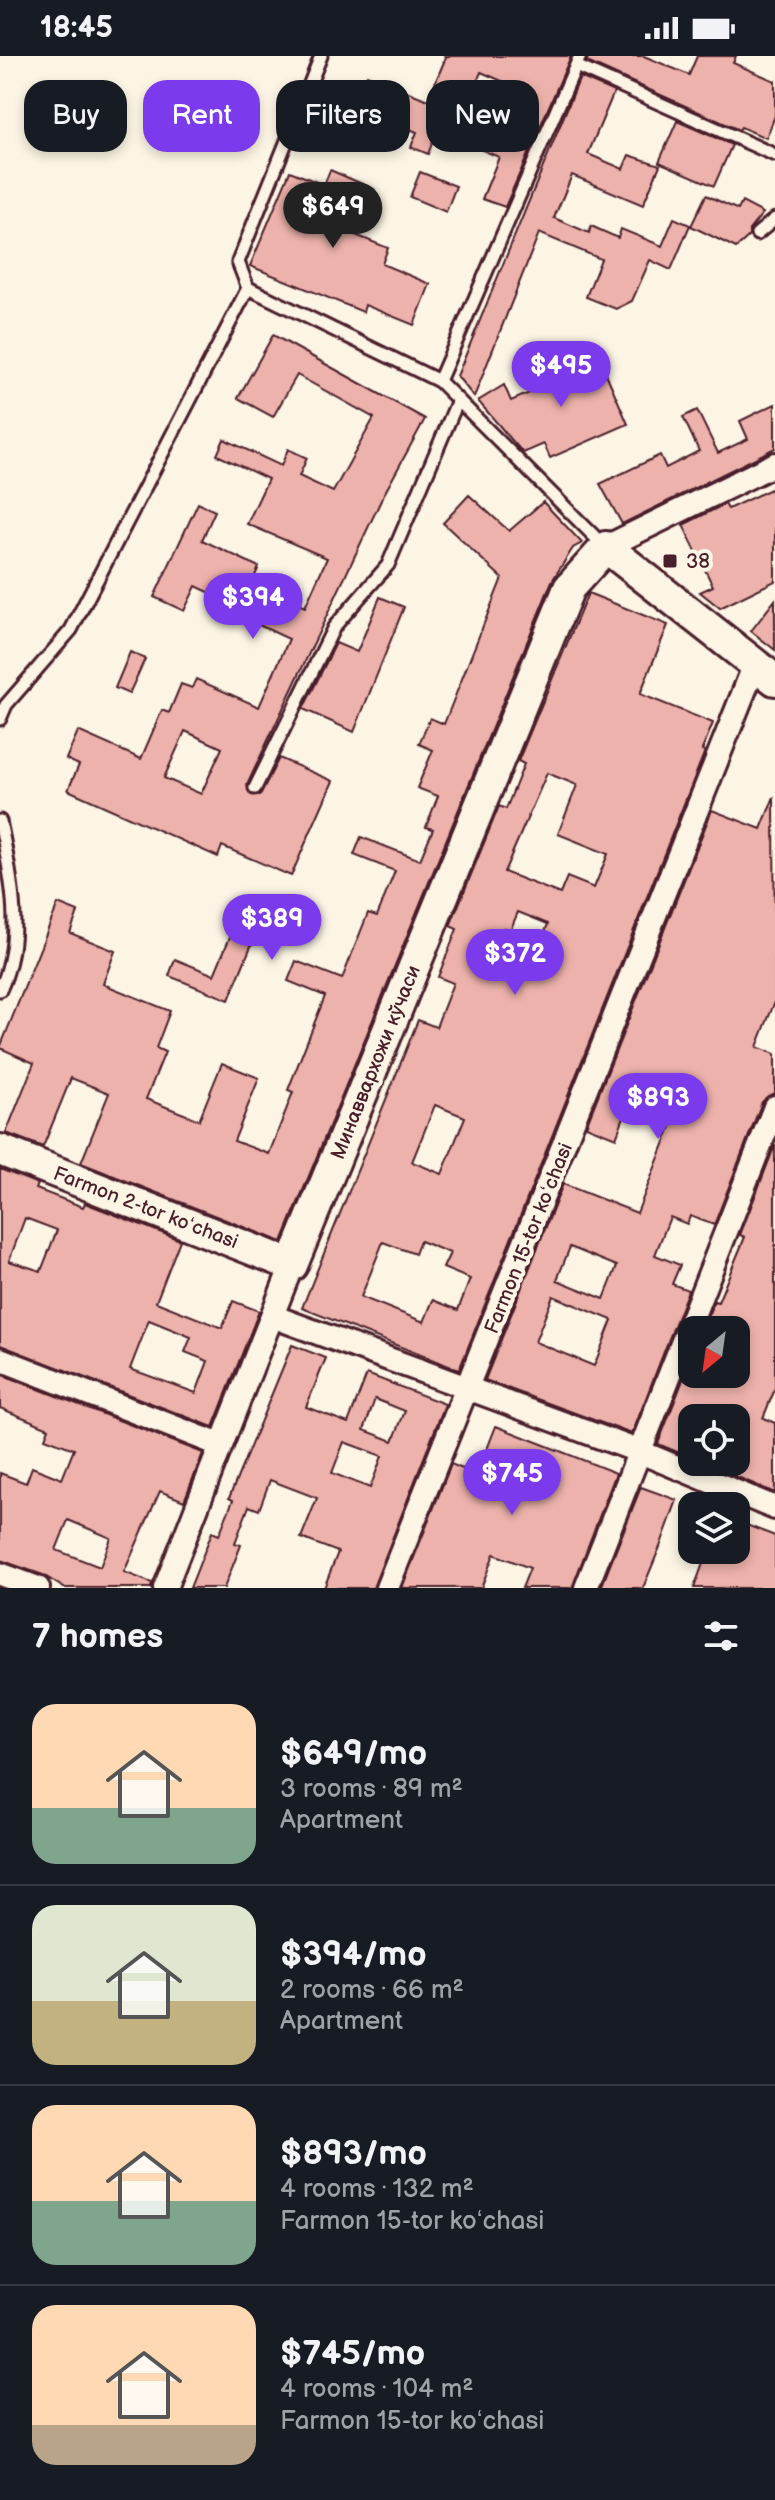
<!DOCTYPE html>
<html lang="en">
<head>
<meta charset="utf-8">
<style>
  :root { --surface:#171b24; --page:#20242c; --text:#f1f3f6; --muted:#9ea1a6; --line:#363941; --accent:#7c3aed }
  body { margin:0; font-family:"Balsamiq Sans",sans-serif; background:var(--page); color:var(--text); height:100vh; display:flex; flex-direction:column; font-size:30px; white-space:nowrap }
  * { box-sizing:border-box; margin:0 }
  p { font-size:26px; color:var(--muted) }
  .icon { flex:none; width:44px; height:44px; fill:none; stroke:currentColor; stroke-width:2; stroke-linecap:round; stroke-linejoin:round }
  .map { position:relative; height:1532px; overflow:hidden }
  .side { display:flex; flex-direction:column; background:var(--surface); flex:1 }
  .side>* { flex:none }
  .top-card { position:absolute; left:24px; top:24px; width:728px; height:72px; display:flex; gap:16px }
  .needle { width:52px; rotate:209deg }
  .tools { position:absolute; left:678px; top:1260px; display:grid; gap:16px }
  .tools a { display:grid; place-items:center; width:72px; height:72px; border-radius:16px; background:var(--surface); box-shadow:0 4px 12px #0003; font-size:40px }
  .price { position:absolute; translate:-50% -68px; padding:0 18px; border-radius:28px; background:var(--accent); color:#fff; font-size:26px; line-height:52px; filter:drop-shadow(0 2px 4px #0008) }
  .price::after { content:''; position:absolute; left:50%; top:48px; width:24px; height:18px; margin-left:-12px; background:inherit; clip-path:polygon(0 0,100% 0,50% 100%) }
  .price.on { background:#222; color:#fff }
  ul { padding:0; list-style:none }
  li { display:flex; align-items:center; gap:24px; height:200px; padding:0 32px }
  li+li { border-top:2px solid var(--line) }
  li span { display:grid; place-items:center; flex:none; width:224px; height:160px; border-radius:24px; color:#555 }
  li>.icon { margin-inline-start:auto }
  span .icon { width:96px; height:96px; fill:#fffc; stroke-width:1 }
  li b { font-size:34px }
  h2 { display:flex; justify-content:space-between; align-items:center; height:96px; padding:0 32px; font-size:34px }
  .tag { padding:0 28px; border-radius:24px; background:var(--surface); box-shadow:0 4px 12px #0003; font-size:28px; line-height:72px }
  .tag.on { background:var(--accent); color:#fff }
  .status { display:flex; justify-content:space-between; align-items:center; height:56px; padding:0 40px; background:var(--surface); direction:ltr }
  .status svg { height:22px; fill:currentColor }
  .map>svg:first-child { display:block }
  .building { fill:#edb2ab; stroke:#4a1f2b; stroke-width:2; fill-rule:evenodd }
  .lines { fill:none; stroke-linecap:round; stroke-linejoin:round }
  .lane-casing { stroke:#4a1f2b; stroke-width:17 }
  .street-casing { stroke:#4a1f2b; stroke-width:28 }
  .secondary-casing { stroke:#4a1f2b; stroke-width:36 }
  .lane { stroke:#fcf5e5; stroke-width:11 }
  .street { stroke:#fcf5e5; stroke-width:22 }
  .secondary { stroke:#fcf5e5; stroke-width:30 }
  .poi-dot { fill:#4a1f2b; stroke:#fcf5e5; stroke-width:3 }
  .labels { text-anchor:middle; stroke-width:8; stroke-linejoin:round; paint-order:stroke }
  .poi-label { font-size:20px; fill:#4a1f2b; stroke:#fcf5e5; text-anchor:start }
  .street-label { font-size:20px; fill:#4a1f2b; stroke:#fcf5e5 }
</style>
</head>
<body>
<div class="status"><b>18:45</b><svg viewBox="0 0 49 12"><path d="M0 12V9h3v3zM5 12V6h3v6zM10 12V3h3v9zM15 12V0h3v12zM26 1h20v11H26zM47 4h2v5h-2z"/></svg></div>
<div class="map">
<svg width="775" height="1532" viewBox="0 0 775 1532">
  <rect width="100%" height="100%" fill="#fcf5e5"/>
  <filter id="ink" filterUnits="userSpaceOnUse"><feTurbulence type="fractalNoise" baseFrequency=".0125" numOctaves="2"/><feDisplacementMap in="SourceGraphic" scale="16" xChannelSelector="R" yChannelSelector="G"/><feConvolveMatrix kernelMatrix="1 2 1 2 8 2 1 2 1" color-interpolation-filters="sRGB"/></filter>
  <g filter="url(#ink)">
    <!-- building -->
    <g class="building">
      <path d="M443,0H571L505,151L482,143L499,101L437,75L428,98L411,91L417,76L355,51L367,19L428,44L446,1ZM481,16L516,31L496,79L461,64Z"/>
      <path d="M588,0H644L689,19L697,0H736L733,7L775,25V60L766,82L741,71L739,74L587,6Z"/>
      <path d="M580,21L614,36L588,98L623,113L629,99L660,109L643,149L572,119L554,162L589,177L591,170L618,182L621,173L662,190L674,162L690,169L671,214L650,204L632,245L616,253L586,241L601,203L539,177L474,341L457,320Z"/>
      <path d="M677,65L732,89L714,130L659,106Z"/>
      <path d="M330,114L374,133L368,147L350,140L338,172L388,192L382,208L430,228L414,269L365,249L363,256L250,210L290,115L324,129Z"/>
      <path d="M420,116L456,130L446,156L410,141Z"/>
      <path d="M706,139L738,154L742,146L763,157L749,174V180L736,192L691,170Z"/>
      <path d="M273,279L425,363L383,440L247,729L251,739H260L279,702L333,725L291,820L222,790L218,801L68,734L79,709L66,703L78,675L141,703L162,654L169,657L181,628L192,632L196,623L259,651L289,583L224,553L228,545L196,530L184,555L154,541L198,447L215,455L202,484L259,511L252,526L305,551L327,502L247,468L268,423L217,399L224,383L281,410L288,393L307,402L299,420L333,436L374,362L297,319L273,361L238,342ZM185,675L222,692L201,738L164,722Z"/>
      <path d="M594,290L628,368L550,402L544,388L523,397L478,345L504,329L511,345L569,320L562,305Z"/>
      <path d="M775,348V392L622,468L600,428L660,399L666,412L699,395L683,361L697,354L718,397L748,383L740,365Z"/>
      <path d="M775,431V525L720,552L700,536L713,530L683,469L725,448L728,453Z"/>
      <path d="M469,439L509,475L543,446L582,487L573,492L552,525L282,1186L81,1107L109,1037L71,1022L43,1091L6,1077L34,1007L0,992L58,848L78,856L70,877L115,895L103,928L170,955L156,992L165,996L146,1043L199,1064L222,1007L259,1022L234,1085L269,1098L293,1036L288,1034L325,940L288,925L296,905L342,923L368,857L377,860L395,815L354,799L361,781L420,804L433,773L426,771L438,740L417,732L433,694L419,688L430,662L444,668L502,522L443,467Z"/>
      <path d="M588,537L668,569L640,638L713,667L702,694L705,695L459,1314L302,1252L418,964L436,971L453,927L438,921L457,873L450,870L499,750L506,753L524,708L518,705ZM547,717L577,729L558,778L608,798L594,832L567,821L560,838L504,816ZM518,856L548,868L527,921L491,907L504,872L510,875ZM435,1049L465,1061L442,1118L412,1106ZM420,1185L450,1197L443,1212L470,1223L458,1254L433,1244L424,1266L361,1241L383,1186L415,1198Z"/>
      <path d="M380,541L404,551L354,676L303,653L336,587L357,596Z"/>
      <path d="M775,544V594L751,575Z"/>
      <path d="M130,596L145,603L129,638L115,632Z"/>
      <path d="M774,741L775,945L757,991L775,998V1037L762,1046L714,1169L690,1160L687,1168L670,1161L655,1199L680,1209L672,1228L688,1234L632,1378L485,1324L563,1128L637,1157L672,1068L628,1050L616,1082L586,1070L712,754L761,773ZM570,1191L617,1210L604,1243L557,1224ZM553,1240L612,1264L594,1310L535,1286Z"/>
      <path d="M232,876L253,885L229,944L169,920L175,903L214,919Z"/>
      <path d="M775,1089V1333L763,1362L775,1367V1437L702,1406H736V1384L742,1370L736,1367V1362L712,1356L710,1362H692V1402L658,1388L692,1301V1318H736V1274H702L714,1245L718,1246L745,1181L740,1179Z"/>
      <path d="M0,1113L38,1128L36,1133L83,1151L85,1147L180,1184L156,1246L222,1272L233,1245L259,1255L213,1371L0,1289ZM25,1162L57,1174L41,1215L9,1205ZM149,1264L191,1281L185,1296L208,1305L196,1337L130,1313Z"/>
      <path d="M292,1289L326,1302L306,1351L348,1367L367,1318L445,1348L373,1532H324L338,1496L301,1482L317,1442L270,1424L259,1454L249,1450L235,1487L241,1489L224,1532H190L212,1476L219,1479L233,1444L229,1442ZM375,1343L405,1355L393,1385L364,1374ZM344,1386L382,1400L370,1432L332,1417Z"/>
      <path d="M0,1318L203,1397L184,1445L160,1435L124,1516L152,1527L151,1532H64L43,1519L0,1504V1417L26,1427L32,1411L62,1423L74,1393L45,1382L49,1372L0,1352ZM68,1464L111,1482L100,1511L56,1494Z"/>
      <path d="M496,1370L616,1417L572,1532H522L530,1512L494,1498L481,1532H402L451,1408L477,1419Z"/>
      <path d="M641,1431L677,1444L660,1491L643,1532H601Z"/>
      <path d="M736,1465L775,1480V1532H694L708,1494H736Z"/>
    </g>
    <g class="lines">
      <defs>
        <g id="lane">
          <path d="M321,0L238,206L248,232L439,325"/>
          <path d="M580,0L439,325L605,491"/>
          <path d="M576,10L775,99"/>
          <path d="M757,178L775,163"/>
          <path d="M0,663L6,649L71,574L248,232"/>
          <path d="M255,732L334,571L388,509L458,344"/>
          <path d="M0,765C11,819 25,882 0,934"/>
        </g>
        <g id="street">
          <path d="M606,491L775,408"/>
          <path d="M272,1260L638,1395L775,1452"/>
          <path d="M0,1303L220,1389"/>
          <path d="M0,1518L38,1532"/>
          <path d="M165,1532L292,1209"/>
          <path d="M387,1532L755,608"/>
          <path d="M586,1532L775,1051"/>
        </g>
        <path id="secondary" d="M0,1094L292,1209L569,532L606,491L775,624"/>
      </defs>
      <!-- lane casing -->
      <use href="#lane" class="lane-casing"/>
      <!-- street casing -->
      <use href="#street" class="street-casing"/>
      <!-- secondary casing -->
      <use href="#secondary" class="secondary-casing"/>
      <!-- lane -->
      <use href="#lane" class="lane"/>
      <!-- street -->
      <use href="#street" class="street"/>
      <!-- secondary -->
      <use href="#secondary" class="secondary"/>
    </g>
  </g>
  <!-- markers -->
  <rect class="poi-dot" x="662" y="497" width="16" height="16" rx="4"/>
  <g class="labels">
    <!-- poi labels -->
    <g class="poi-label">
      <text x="686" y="512">38</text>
    </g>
    <!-- street labels -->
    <g class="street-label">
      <text transform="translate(375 1006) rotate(-68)" y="7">Минаввархожи кўчаси</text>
      <text transform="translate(146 1151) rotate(21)" y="7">Farmon 2-tor koʻchasi</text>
      <text transform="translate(528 1182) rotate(-68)" y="7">Farmon 15-tor koʻchasi</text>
    </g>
  </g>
</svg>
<div class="tools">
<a><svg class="needle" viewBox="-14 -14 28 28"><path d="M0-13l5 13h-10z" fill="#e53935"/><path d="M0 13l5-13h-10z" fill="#9ea1a6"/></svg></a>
<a><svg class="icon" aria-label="locate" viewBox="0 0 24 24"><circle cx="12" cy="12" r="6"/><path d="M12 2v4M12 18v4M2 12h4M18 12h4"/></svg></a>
<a><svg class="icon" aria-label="layers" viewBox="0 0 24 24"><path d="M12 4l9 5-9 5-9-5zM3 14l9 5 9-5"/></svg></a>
</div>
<b class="price on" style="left:333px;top:194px">$649</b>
<b class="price" style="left:561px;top:353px">$495</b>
<b class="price" style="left:253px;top:585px">$394</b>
<b class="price" style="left:272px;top:906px">$389</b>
<b class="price" style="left:515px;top:941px">$372</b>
<b class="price" style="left:658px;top:1085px">$893</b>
<b class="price" style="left:512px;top:1461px">$745</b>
<div class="top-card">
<a class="tag">Buy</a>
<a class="tag on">Rent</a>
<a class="tag">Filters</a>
<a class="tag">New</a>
</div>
</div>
<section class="side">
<h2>7 homes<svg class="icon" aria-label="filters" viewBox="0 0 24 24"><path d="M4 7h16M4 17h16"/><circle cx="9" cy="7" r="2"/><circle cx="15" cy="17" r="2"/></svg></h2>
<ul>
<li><span style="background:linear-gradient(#ffd9b3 65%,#7fa58c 0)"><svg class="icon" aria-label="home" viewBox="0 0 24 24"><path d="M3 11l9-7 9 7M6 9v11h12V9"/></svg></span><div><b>$649/mo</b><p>3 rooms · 89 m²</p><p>Apartment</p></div></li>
<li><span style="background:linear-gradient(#dfe7d0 60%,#c2b280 0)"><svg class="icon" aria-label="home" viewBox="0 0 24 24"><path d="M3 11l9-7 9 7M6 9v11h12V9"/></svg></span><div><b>$394/mo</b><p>2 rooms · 66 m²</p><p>Apartment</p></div></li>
<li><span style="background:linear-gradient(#ffd9b3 60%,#7fa58c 0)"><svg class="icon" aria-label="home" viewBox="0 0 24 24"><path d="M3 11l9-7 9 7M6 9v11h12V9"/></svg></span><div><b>$893/mo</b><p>4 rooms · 132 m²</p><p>Farmon 15-tor koʻchasi</p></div></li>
<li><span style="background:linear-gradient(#ffd9b3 75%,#b9a48a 0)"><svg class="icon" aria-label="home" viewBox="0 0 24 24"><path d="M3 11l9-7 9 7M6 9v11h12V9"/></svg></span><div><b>$745/mo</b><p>4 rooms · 104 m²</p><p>Farmon 15-tor koʻchasi</p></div></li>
</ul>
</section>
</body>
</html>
